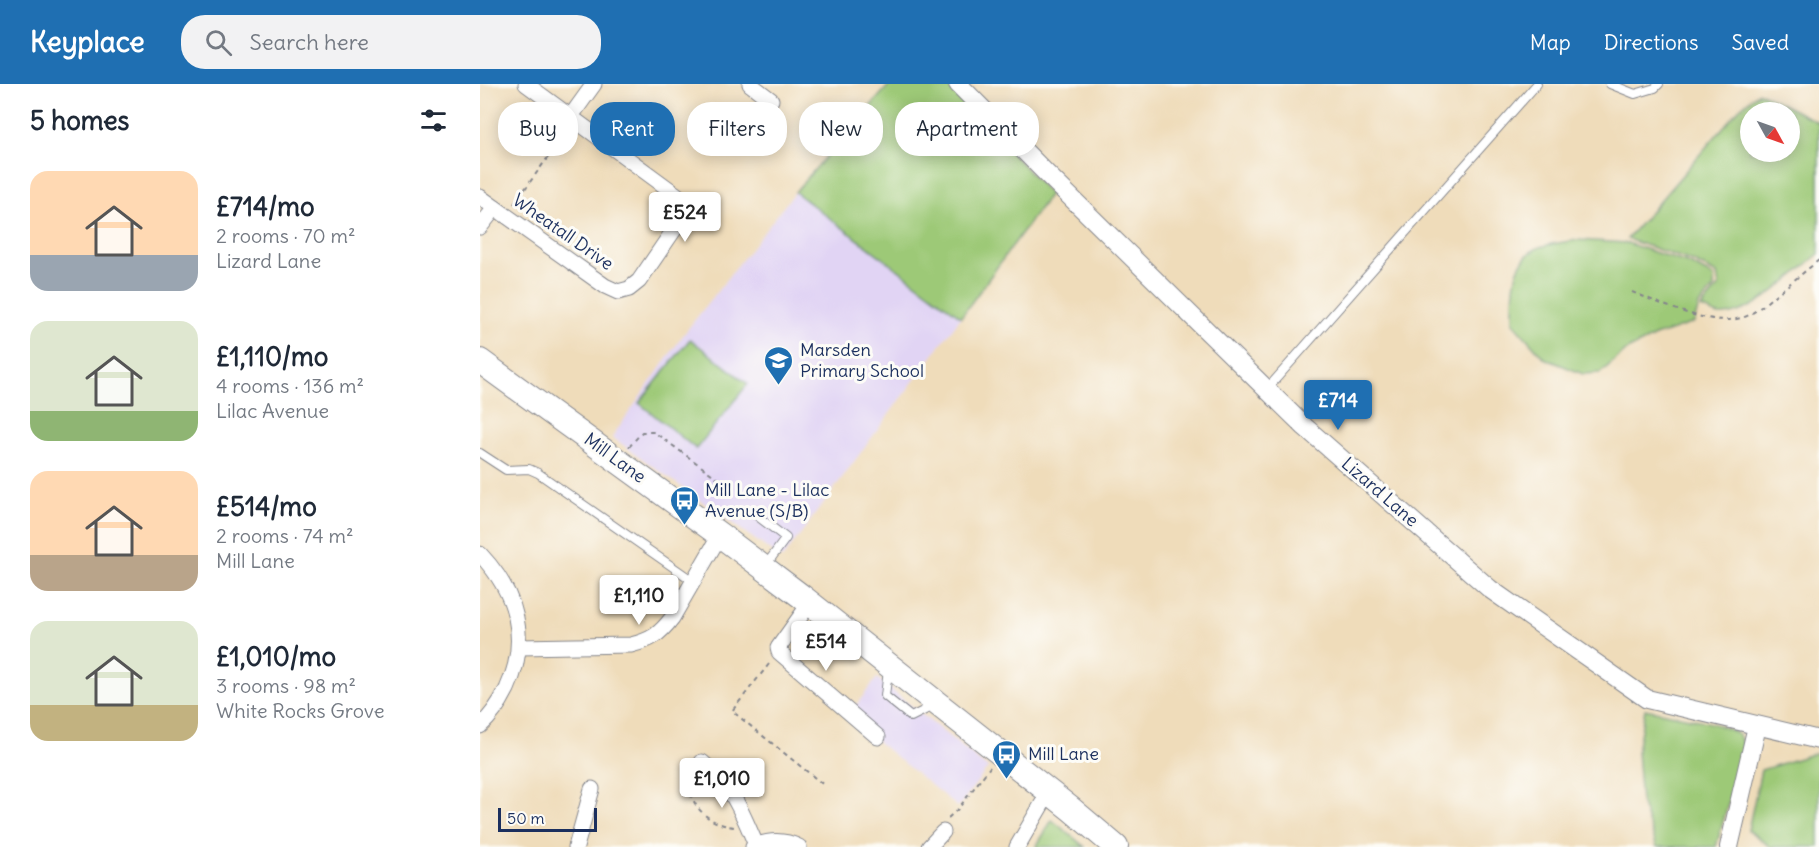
<!DOCTYPE html>
<html lang="en">
<head>
<meta charset="utf-8">
<style>
  :root { --surface:#fff; --page:#f2f2f3; --text:#1f2937; --muted:#747a83; --accent:#1f6fb2 }
  body { margin:0; font-family:Delius,sans-serif; background:var(--page); color:var(--text); height:100vh; display:flex; flex-direction:column; font-size:22px; white-space:nowrap }
  * { box-sizing:border-box; margin:0 }
  p { font-size:20px; color:var(--muted) }
  .icon { flex:none; width:33px; height:33px; fill:none; stroke:currentColor; stroke-width:2; stroke-linecap:round; stroke-linejoin:round }
  .map { position:relative; flex:1; overflow:hidden }
  .details { display:flex; flex-direction:column; background:var(--surface); width:480px }
  .details>* { flex:none }
  .banner { position:absolute; left:18px; top:18px; width:570px; height:54px; display:flex; gap:12px }
  .needle { width:39px; rotate:130deg }
  .tools { position:absolute; left:1260px; top:18px; display:grid; gap:12px }
  .tools a { display:grid; place-items:center; width:60px; height:60px; border-radius:50%; background:var(--surface); box-shadow:0 3px 15px #0003; font-size:30px }
  .scale { position:absolute; left:18px; bottom:15px; width:99px; box-sizing:border-box; padding-left:6px; border:3px solid #1b2f5e; border-top:0; font-size:16px; line-height:21px; white-space:nowrap; color:#1b2f5e; -webkit-text-stroke:4px #fdfcf7; paint-order:stroke }
  .price { position:absolute; translate:-50% -51px; padding:0 14px; border-radius:6px; background:#fff; color:#222; font-size:20px; line-height:39px; filter:drop-shadow(0 2px 3px #0008) }
  .price::after { content:''; position:absolute; left:50%; top:36px; width:18px; height:14px; margin-left:-9px; background:inherit; clip-path:polygon(0 0,100% 0,50% 100%) }
  .price.on { background:var(--accent); color:#fff }
  ul { padding:0; list-style:none }
  li { display:flex; align-items:center; gap:18px; height:150px; padding:0 30px }
  li span { display:grid; place-items:center; flex:none; width:168px; height:120px; border-radius:18px; color:#555 }
  li>.icon { margin-inline-start:auto }
  span .icon { width:72px; height:72px; fill:#fffc; stroke-width:1 }
  li b { font-size:26px }
  h2 { display:flex; justify-content:space-between; align-items:center; height:72px; padding:0 30px; font-size:26px }
  .tag { padding:0 21px; border-radius:24px; background:var(--surface); box-shadow:0 3px 15px #0003; font-size:21px; line-height:54px }
  .tag.on { background:var(--accent); color:#fff }
  header { display:flex; align-items:center; gap:36px; box-sizing:border-box; height:84px; padding:0 30px; background:var(--accent); color:#fff }
  header strong { font-size:28px }
  nav { display:flex; gap:33px; margin-inline-start:auto; font-size:21px }
  .search { width:420px; height:54px; background:var(--page); display:flex; align-items:center; gap:15px; box-sizing:border-box; padding:0 21px; border-radius:24px; color:var(--muted); font-size:22px }
  main { display:flex; flex:1; min-height:0 }
  .map>svg:first-child { display:block }
  .built { fill:#e1d4f4 }
  .grass { fill:#9dc977; stroke:#5c7c6a; stroke-width:1.5; fill-rule:evenodd }
  .lines { fill:none; stroke-linecap:round; stroke-linejoin:round }
  .service-casing { stroke:#85868c; stroke-width:10 }
  .minor-casing { stroke:#85868c; stroke-width:17 }
  .tertiary-casing { stroke:#85868c; stroke-width:20 }
  .primary-casing { stroke:#85868c; stroke-width:26 }
  .path { stroke:#85868c; stroke-width:2; stroke-dasharray:4.5 4.5; stroke-linecap:butt }
  .service { stroke:#fff; stroke-width:8 }
  .minor { stroke:#fff; stroke-width:15 }
  .tertiary { stroke:#fff; stroke-width:18 }
  .primary { stroke:#fff; stroke-width:24 }
  .labels { text-anchor:middle; stroke-width:6; stroke-linejoin:round; paint-order:stroke }
  .street-label { font-size:18px; fill:#1b2f5e; stroke:#fdfcf7 }
  .poi-label { font-size:18px; fill:#1b2f5e; stroke:#fdfcf7; text-anchor:start }
</style>
</head>
<body>
<header>
<strong>Keyplace</strong>
<div class="search"><svg class="icon" aria-label="search" viewBox="0 0 24 24"><circle cx="10" cy="10" r="6"/><path d="M15 15l6 6"/></svg>Search here</div>
<nav><a>Map</a><a>Directions</a><a>Saved</a></nav>
</header>
<main>
<section class="details">
<h2>5 homes<svg class="icon" aria-label="filters" viewBox="0 0 24 24"><path d="M4 7h16M4 17h16"/><circle cx="9" cy="7" r="2"/><circle cx="15" cy="17" r="2"/></svg></h2>
<ul>
<li><span style="background:linear-gradient(#ffd9b3 70%,#9aa5b1 0)"><svg class="icon" aria-label="home" viewBox="0 0 24 24"><path d="M3 11l9-7 9 7M6 9v11h12V9"/></svg></span><div><b>£714/mo</b><p>2 rooms · 70 m²</p><p>Lizard Lane</p></div></li>
<li><span style="background:linear-gradient(#dfe7d0 75%,#8fb573 0)"><svg class="icon" aria-label="home" viewBox="0 0 24 24"><path d="M3 11l9-7 9 7M6 9v11h12V9"/></svg></span><div><b>£1,110/mo</b><p>4 rooms · 136 m²</p><p>Lilac Avenue</p></div></li>
<li><span style="background:linear-gradient(#ffd9b3 70%,#b9a48a 0)"><svg class="icon" aria-label="home" viewBox="0 0 24 24"><path d="M3 11l9-7 9 7M6 9v11h12V9"/></svg></span><div><b>£514/mo</b><p>2 rooms · 74 m²</p><p>Mill Lane</p></div></li>
<li><span style="background:linear-gradient(#dfe7d0 70%,#c2b280 0)"><svg class="icon" aria-label="home" viewBox="0 0 24 24"><path d="M3 11l9-7 9 7M6 9v11h12V9"/></svg></span><div><b>£1,010/mo</b><p>3 rooms · 98 m²</p><p>White Rocks Grove</p></div></li>
</ul>
</section>
<div class="map">
<svg width="1339" height="763" viewBox="0 0 1339 763">
  <rect width="100%" height="100%" fill="#fdfcf7"/>
  <filter id="ink" filterUnits="userSpaceOnUse"><feTurbulence type="fractalNoise" baseFrequency=".0167" numOctaves="2"/><feDisplacementMap in="SourceGraphic" scale="12" xChannelSelector="R" yChannelSelector="G"/><feConvolveMatrix kernelMatrix="1 2 1 2 8 2 1 2 1" color-interpolation-filters="sRGB"/></filter>
  <filter id="wash" filterUnits="userSpaceOnUse"><feTurbulence type="fractalNoise" baseFrequency=".008" numOctaves="4" result="noise"/><feDisplacementMap in="SourceGraphic" scale="24" xChannelSelector="R" yChannelSelector="G"/><feGaussianBlur stdDeviation="1.35" result="paint"/><feColorMatrix in="noise" values="0 0 0 0 0 0 0 0 0 0 0 0 0 0 0 0 0 1.4 0 .05"/><feComposite in="paint" operator="in"/></filter>
  <g filter="url(#wash)">
    <rect width="100%" height="100%" fill="#efdcba"/>
    <!-- built -->
    <g class="built">
      <path d="M315,108L481,233L302,475L132,353L204,250Z"/>
      <path d="M397,594L508,684L478,723L399,659L373,625Z"/>
    </g>
    <!-- grass -->
    <g class="grass">
      <path d="M410,0H467L570,110L481,233L315,108Z"/>
      <path d="M1279,8L1339,39V170C1315,189 1271,234 1239,231C1233,230 1227,226 1221,224L1239,202L1237,190L1214,178L1147,155L1259,25ZM1270,28H1310V68H1270Z"/>
      <path d="M1098,156L1147,159L1210,180L1234,193V204L1219,221L1214,239L1175,252L1147,266L1120,289L1103,290L1064,274L1033,239C1033,212 1030,175 1060,163C1072,159 1087,158 1098,156Z"/>
      <path d="M210,255L268,300L216,365L159,319Z"/>
      <path d="M1165,625C1188,630 1236,637 1254,648C1260,651 1262,657 1264,663L1236,763H1177L1161,718L1157,667Z"/>
      <path d="M1339,668V763H1291L1268,746L1281,686Z"/>
      <path d="M572,736L605,763H556Z"/>
    </g>
  </g>
  <g filter="url(#ink)">
    <g class="lines">
      <defs>
        <g id="service">
          <path d="M1130,0L1155,10L1175,4L1179,0"/>
          <path d="M787,305L1057,0"/>
          <path d="M0,369L26,386L49,385L58,389L213,497"/>
          <path d="M272,428L306,454L286,481"/>
          <path d="M408,586L405,612L431,633L453,622"/>
        </g>
        <g id="minor">
          <path d="M270,0L291,16"/>
          <path d="M91,32L114,0"/>
          <path d="M0,113L125,202L138,208L149,205L159,197L198,140L203,129V119L197,111L46,0"/>
          <path d="M0,143L15,124"/>
          <path d="M0,470C37,509 50,556 27,605C20,619 12,632 0,642"/>
          <path d="M330,519L298,564L299,568L398,653"/>
          <path d="M39,563L151,561C171,556 179,551 192,534L240,451"/>
          <path d="M222,678C253,703 261,726 276,761"/>
          <path d="M96,763L112,705"/>
          <path d="M273,763C288,756 303,755 319,763"/>
          <path d="M449,763L463,748"/>
          <path d="M537,763L569,708"/>
        </g>
        <g id="tertiary">
          <path d="M478,0L567,90L825,343L1010,505L1167,615L1339,656"/>
          <path d="M1249,763L1277,642"/>
        </g>
        <path id="primary" d="M0,277L240,451L321,512L591,725L636,763"/>
      </defs>
      <!-- service casing -->
      <use href="#service" class="service-casing"/>
      <!-- minor casing -->
      <use href="#minor" class="minor-casing"/>
      <!-- tertiary casing -->
      <use href="#tertiary" class="tertiary-casing"/>
      <!-- primary casing -->
      <use href="#primary" class="primary-casing"/>
      <!-- path -->
      <g class="path">
        <path d="M34,120L87,47"/>
        <path d="M1152,208C1183,220 1237,247 1269,231C1278,226 1287,218 1295,211C1310,200 1324,188 1339,176"/>
        <path d="M149,363L162,348H174L251,404"/>
        <path d="M289,580L252,627L345,702"/>
        <path d="M210,684L206,689C208,718 224,740 255,743"/>
        <path d="M468,734L478,725L510,683"/>
      </g>
      <!-- service -->
      <use href="#service" class="service"/>
      <!-- minor -->
      <use href="#minor" class="minor"/>
      <!-- tertiary -->
      <use href="#tertiary" class="tertiary"/>
      <!-- primary -->
      <use href="#primary" class="primary"/>
    </g>
  </g>
  <!-- icons -->
  <defs>
    <symbol id="school-pin" viewBox="-11 -11 22 30"><path d="M0 17L-7.5 6A9.5 9.5 0 1 1 7.5 6Z" fill="#1f6fb2" stroke="#fdfcf7"/><path d="M0-5L7-2L0 1L-7-2ZM-4 1L0 2.5L4 1V4Q0 6-4 4Z" fill="#fff"/></symbol>
    <symbol id="bus-pin" viewBox="-11 -11 22 30"><path d="M0 17L-7.5 6A9.5 9.5 0 1 1 7.5 6Z" fill="#1f6fb2" stroke="#fdfcf7"/><path d="M-5-6H5V4H4V6H2V4H-2V6H-4V4H-5ZM-3.5-4V0h7V-4ZM-3.5 1.2v1.5H-2V1.2ZM2 1.2v1.5H3.5V1.2Z" fill="#fff"/></symbol>
  </defs>
  <g fill-rule="evenodd">
    <use href="#school-pin" x="282" y="260" width="33" height="45"/>
    <use href="#bus-pin" x="188" y="400" width="33" height="45"/>
    <use href="#bus-pin" x="510" y="654" width="33" height="45"/>
  </g>
  <g class="labels">
    <!-- street labels -->
    <g class="street-label">
      <text transform="translate(83 148) rotate(35)" y="6">Wheatall Drive</text>
      <text transform="translate(135 374) rotate(36)" y="6">Mill Lane</text>
      <text transform="translate(900 408) rotate(41)" y="6">Lizard Lane</text>
    </g>
    <!-- poi labels -->
    <g class="poi-label">
      <text x="320" y="272">Marsden<tspan x="320" dy="21">Primary School</tspan></text>
      <text x="225" y="412">Mill Lane - Lilac<tspan x="225" dy="21">Avenue (S/B)</tspan></text>
      <text x="548" y="676">Mill Lane</text>
    </g>
  </g>
</svg>
<div class="tools">
<a><svg class="needle" viewBox="-14 -14 28 28"><path d="M0-13l5 13h-10z" fill="#e53935"/><path d="M0 13l5-13h-10z" fill="#747a83"/></svg></a>
</div>
<div class="scale">50 m</div>
<b class="price" style="left:205px;top:159px">£524</b>
<b class="price on" style="left:858px;top:347px">£714</b>
<b class="price" style="left:159px;top:542px">£1,110</b>
<b class="price" style="left:346px;top:588px">£514</b>
<b class="price" style="left:242px;top:725px">£1,010</b>
<div class="banner">
<a class="tag">Buy</a>
<a class="tag on">Rent</a>
<a class="tag">Filters</a>
<a class="tag">New</a>
<a class="tag">Apartment</a>
</div>
</div>
</main>
</body>
</html>
